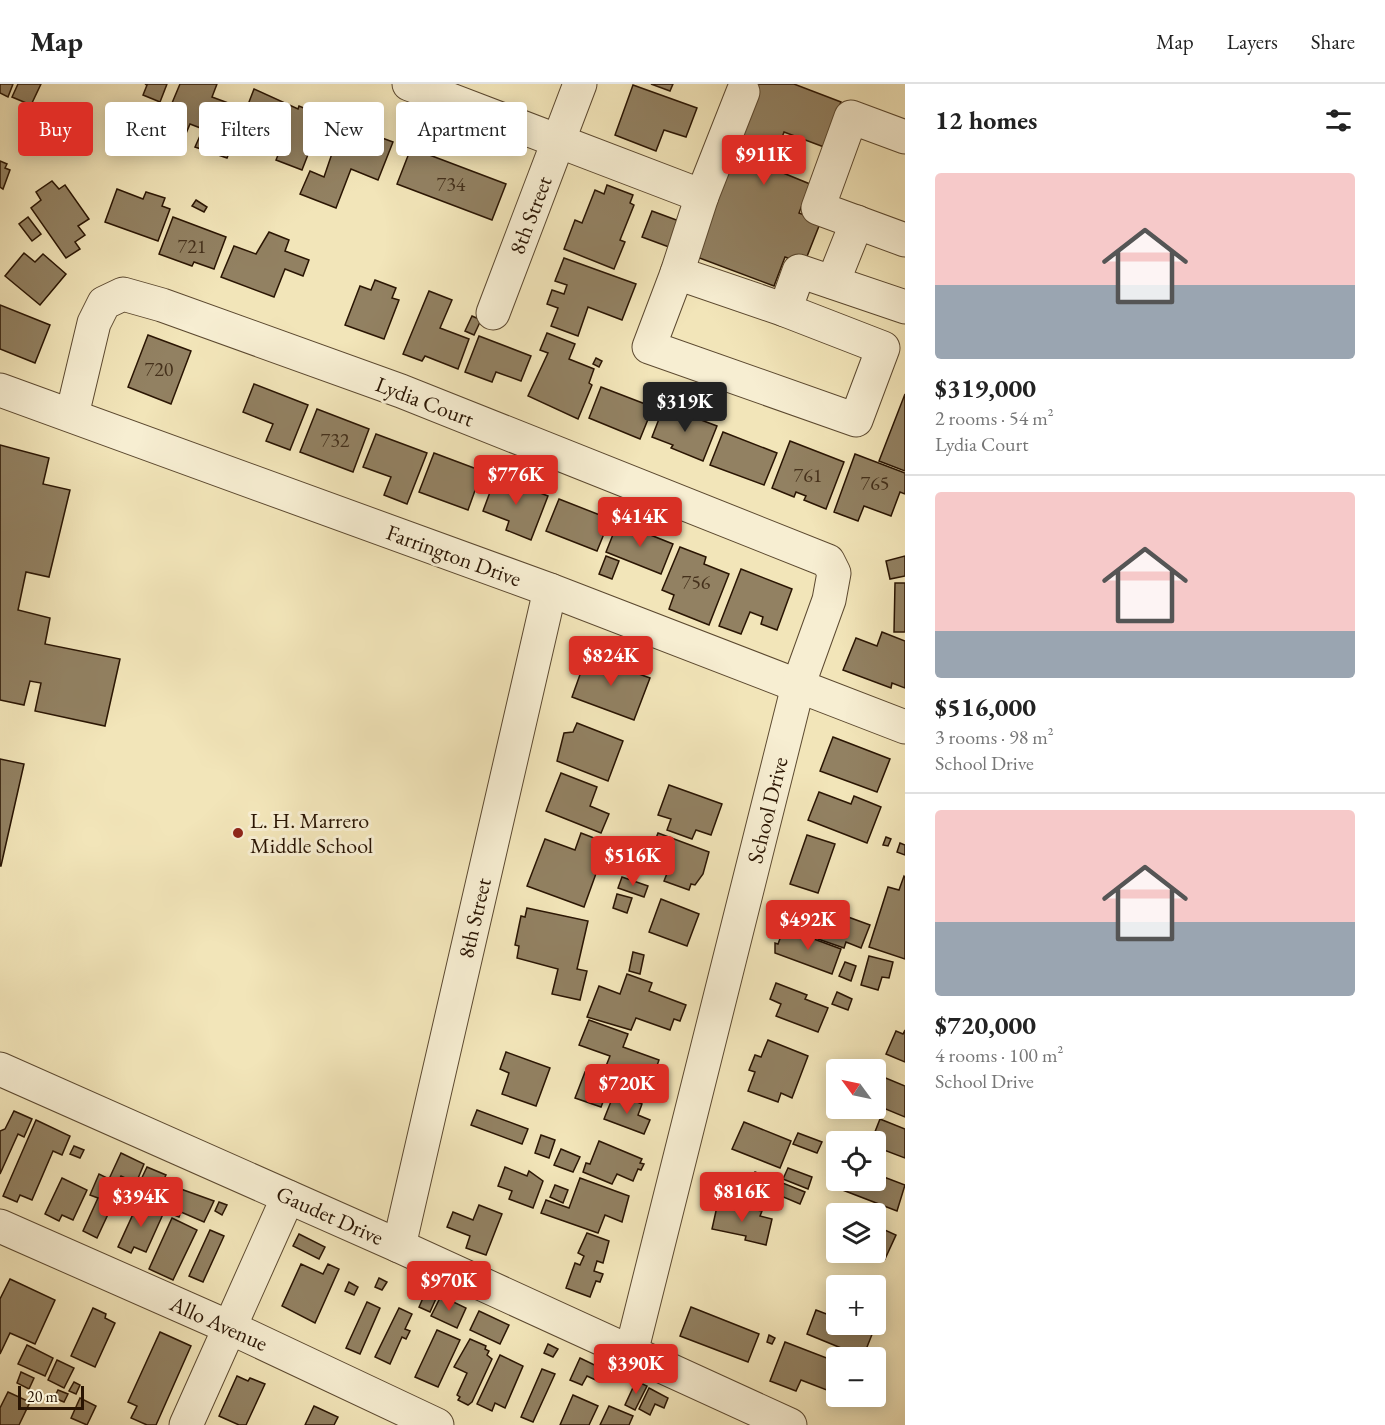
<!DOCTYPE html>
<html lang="en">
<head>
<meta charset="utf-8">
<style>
  :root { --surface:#fff; --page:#f6f6f6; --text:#222; --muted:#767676; --line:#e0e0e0; --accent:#d93025 }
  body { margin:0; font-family:"EB Garamond",serif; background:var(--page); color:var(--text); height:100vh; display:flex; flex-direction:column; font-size:22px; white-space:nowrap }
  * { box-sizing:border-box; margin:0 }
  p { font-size:20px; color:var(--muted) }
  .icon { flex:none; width:33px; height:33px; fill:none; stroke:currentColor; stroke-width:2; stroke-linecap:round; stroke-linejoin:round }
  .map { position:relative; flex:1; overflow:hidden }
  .side { display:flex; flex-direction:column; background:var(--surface); width:480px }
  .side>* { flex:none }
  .hud { position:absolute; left:18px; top:18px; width:570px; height:54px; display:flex; gap:12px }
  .needle { width:39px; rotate:303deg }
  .controls { position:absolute; left:826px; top:975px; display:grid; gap:12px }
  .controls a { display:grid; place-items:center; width:60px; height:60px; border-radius:6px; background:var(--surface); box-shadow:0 3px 15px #0003; font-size:30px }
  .scale { position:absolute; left:18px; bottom:15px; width:66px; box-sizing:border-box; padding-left:6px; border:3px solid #2a1503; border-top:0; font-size:16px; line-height:21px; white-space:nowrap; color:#2a1503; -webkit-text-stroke:4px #f7eed2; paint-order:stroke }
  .price { position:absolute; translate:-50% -51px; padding:0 14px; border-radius:6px; background:var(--accent); color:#fff; font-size:20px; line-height:39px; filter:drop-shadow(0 2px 3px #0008) }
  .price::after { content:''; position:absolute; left:50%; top:36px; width:18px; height:14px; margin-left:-9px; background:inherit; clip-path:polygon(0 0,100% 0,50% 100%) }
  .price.current { background:#222; color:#fff }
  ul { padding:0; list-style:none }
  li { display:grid; align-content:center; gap:12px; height:318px; padding:0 30px }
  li+li { border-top:2px solid var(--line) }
  li span { display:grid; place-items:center; height:186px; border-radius:6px; color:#555 }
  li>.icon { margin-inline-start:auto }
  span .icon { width:108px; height:108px; fill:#fffc; stroke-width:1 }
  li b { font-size:26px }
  h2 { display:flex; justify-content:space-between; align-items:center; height:72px; padding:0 30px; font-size:26px }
  .tag { padding:0 21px; border-radius:6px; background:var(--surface); box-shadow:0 3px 15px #0003; font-size:21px; line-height:54px }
  .tag.current { background:var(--accent); color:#fff }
  header { display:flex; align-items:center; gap:36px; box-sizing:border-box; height:84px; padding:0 30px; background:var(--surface); border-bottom:2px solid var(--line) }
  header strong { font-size:28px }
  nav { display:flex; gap:33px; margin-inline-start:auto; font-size:21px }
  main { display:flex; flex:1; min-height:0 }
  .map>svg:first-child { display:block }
  .building { fill:#928162; stroke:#2a1503; stroke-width:1.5 }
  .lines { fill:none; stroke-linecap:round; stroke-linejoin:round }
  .minor-casing { stroke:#5c4930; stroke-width:35 }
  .minor { stroke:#f7eed2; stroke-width:33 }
  .poi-dot { fill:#8f2418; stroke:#f7eed2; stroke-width:2 }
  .labels { text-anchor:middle; stroke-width:6; stroke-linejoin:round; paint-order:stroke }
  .number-label { font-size:20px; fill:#44301b }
  .street-label { font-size:22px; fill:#2a1503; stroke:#f7eed2 }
  .poi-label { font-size:22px; fill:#2a1503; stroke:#f7eed2; text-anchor:start }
</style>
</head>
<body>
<header>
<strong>Map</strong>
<nav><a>Map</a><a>Layers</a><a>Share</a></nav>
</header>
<main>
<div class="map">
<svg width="905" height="1341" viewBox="0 0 905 1341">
  <rect width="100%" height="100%" fill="#f2e5b9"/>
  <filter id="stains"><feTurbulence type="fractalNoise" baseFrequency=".00333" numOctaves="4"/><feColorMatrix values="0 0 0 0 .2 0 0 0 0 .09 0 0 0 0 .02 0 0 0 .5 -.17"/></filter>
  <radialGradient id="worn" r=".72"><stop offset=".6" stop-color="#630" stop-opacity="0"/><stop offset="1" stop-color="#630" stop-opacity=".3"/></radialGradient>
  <!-- building -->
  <g class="building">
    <path d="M0,0H13L8,13L0,9Z"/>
    <path d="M18,0H41L31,21L12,13Z"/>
    <path d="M145,0H167L160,18L143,11L147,1Z"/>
    <path d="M180,0H217L212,13L239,23L227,52L235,55L227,74L195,63L203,45L190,40L182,59L159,50Z"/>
    <path d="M651,0H673L670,7Z"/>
    <path d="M754,0H794L841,18L824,63L784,48L771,84L810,100L799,129L821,137L804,180L785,173L774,202L689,170Z"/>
    <path d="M633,1L697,24L686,53L664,46L656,67L615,51Z"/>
    <path d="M254,5L298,25L299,22L323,32L302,86L276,76L282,61L263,54L259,66L234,57Z"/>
    <path d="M340,46L361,54L362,50L373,54L374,51L393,58L378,96L351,85L336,124L300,110L310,87L324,93Z"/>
    <path d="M411,64L506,100L492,136L397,100Z"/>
    <path d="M0,77L7,80L5,84L10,86L3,105L0,103Z"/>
    <path d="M52,97L59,105L65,101L89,135L78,142L85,151L75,158L80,165L66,174L31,124L41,116L36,108Z"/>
    <path d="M607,101L633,111L630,119L634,121L620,156L625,158L614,185L564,165L575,136L582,139L595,106L604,110Z"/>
    <path d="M117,105L143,115L146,108L165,114L162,122L170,125L158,157L105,138Z"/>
    <path d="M196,116L207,123L204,128L192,122Z"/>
    <path d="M652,127L679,137L669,163L642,153Z"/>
    <path d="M28,133L41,150L32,157L19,140Z"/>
    <path d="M173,133L226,153L214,185L194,178L192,182L159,170Z"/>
    <path d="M269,148L289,156L285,167L309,176L303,192L285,185L274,213L221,193L234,162L256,170Z"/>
    <path d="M24,169L35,178L43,170L66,190L40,221L5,192Z"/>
    <path d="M564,174L636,200L622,236L588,223L578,252L551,242L558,224L547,220L552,206L564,210L567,201L555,197Z"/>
    <path d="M375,196L396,204L392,214L399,216L384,255L345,241L360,202L371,206Z"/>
    <path d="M429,207L452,216L440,244L469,255L458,285L425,272L422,277L403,270Z"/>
    <path d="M0,221L50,241L35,279L0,265Z"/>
    <path d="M472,232L481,236L474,251L465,247Z"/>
    <path d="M547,249L575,260L569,275L594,285L589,299L592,301L578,335L528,312L548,269L540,266Z"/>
    <path d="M148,251L191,267L171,320L128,303Z"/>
    <path d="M479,252L531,272L521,297L496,288L492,298L465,288Z"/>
    <path d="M596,274L602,277L599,283L593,280Z"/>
    <path d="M254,300L308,321L290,366L266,357L273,340L243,328Z"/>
    <path d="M601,303L653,323L640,355L589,334Z"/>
    <path d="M905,310V387L879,377Z"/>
    <path d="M664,322L717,342L703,377L671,364L673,361L652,353Z"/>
    <path d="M317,325L369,345L353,388L300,368Z"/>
    <path d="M723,348L777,369L764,401L710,381Z"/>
    <path d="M376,350L427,369L407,420L384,411L391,393L363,383Z"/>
    <path d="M790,357L844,378L826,425L804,416L806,412L796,408L794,413L772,404Z"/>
    <path d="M0,361L49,374L43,400L70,406L49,493L26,488L18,526L50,534L45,560L120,575L105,642L35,627L41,599L30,597L24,621L0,616Z"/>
    <path d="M434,369L482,387L468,426L419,408Z"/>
    <path d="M855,370L905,389V410L900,408L891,432L864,422L858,437L834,428Z"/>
    <path d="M496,392L548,412L531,456L506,446L509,437L483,427Z"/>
    <path d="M559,415L610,435L597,467L546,447Z"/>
    <path d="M618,438L673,460L661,490L606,468Z"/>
    <path d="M680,463L706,473L704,480L729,490L709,541L669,525L674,511L662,506Z"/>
    <path d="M606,472L619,477L612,495L599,490Z"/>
    <path d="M905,472V492L890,495L886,477Z"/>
    <path d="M741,485L792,505L777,546L761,540L763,533L750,528L741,550L719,542Z"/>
    <path d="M895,499H905V548H894Z"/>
    <path d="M882,548L905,557V604L892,599L891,604L843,586L856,554L877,562Z"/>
    <path d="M587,571L650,594L634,636L572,613Z"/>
    <path d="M577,639L623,657L608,697L557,677L564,649L573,648Z"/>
    <path d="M833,653L890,675L877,708L820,687Z"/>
    <path d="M0,675L24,680L1,782H0Z"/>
    <path d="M561,689L597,703L590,722L609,730L601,749L546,727Z"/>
    <path d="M669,701L722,720L711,751L696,746L692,755L667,746L671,735L658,731Z"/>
    <path d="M819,708L851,720L854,712L881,723L867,759L808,736Z"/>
    <path d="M581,749L607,759L584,823L527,802L545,755L575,766Z"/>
    <path d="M658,749L709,768L703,790L695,801L691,800L689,806L664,797L668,787L646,780Z"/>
    <path d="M807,751L835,760L818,809L790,800Z"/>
    <path d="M886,753L891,755L888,762L883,761Z"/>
    <path d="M900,759L905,761V771L897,768Z"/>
    <path d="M904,792L905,793V875L869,863L888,803L899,806Z"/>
    <path d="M622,793L648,802L644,813L618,804Z"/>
    <path d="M617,810L632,814L627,829L613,824Z"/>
    <path d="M661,815L699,830L687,862L649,848Z"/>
    <path d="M818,822L870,841L861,864L846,858L844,864L818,855L820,848L809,844Z"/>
    <path d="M527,824L588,837L577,885L587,887L580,916L552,910L558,885L517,874L519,862L515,861L521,832L525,833Z"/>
    <path d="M784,844L841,865L832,890L775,869V859L778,860Z"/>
    <path d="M633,868L644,871L640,890L629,887Z"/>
    <path d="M869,872L893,878L889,894L882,893L878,906L861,901Z"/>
    <path d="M845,878L856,882L851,897L839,892Z"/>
    <path d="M627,890L652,899L649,907L686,921L680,937L674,935L670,946L636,934L631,946L587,933L599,902L620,910Z"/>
    <path d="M776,899L807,911L805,915L828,924L818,948L776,932L781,920L770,915Z"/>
    <path d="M837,908L852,915L848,926L832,920Z"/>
    <path d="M589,936L628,950L623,963L659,976L654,990L660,992L655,1005L604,987L610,972L579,961Z"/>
    <path d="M905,946V978L886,970L896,947L903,950Z"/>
    <path d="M768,956L808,972L792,1014L781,1009L778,1018L748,1007L755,988L749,986L755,971L761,973Z"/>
    <path d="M506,968L550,984L536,1022L502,1010L509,989L500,985Z"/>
    <path d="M585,988L611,998L601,1023L575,1014Z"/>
    <path d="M876,990L905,1002V1033L876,1021Z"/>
    <path d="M625,1013L642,1020L638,1031L650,1036L644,1050L604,1035L612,1015L623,1019Z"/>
    <path d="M477,1026L528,1045L522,1060L471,1041Z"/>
    <path d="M14,1027L32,1035L24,1053L18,1050L0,1090V1047L5,1045Z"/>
    <path d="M880,1035L905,1045V1074L876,1063V1058H871Z"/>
    <path d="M36,1036L70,1052L62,1071L53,1067L32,1116L20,1111L17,1118L3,1112Z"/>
    <path d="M744,1038L791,1057L780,1084L732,1065Z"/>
    <path d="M798,1049L822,1058L817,1069L793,1060Z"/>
    <path d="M541,1051L555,1056L549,1074L535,1069Z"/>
    <path d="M599,1057L642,1075L640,1079L644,1080L641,1086L638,1085L633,1097L617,1090L612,1100L583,1088L586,1079L590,1080Z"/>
    <path d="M74,1062L84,1066L80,1074L70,1070Z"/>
    <path d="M561,1065L580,1073L573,1088L554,1081Z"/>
    <path d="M121,1069L144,1080L136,1099L121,1092L118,1098L122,1100L97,1154L83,1147L98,1114L90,1111L99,1090L109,1095Z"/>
    <path d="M147,1083L166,1091L153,1118L145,1114L147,1108L137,1104Z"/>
    <path d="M505,1083L527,1092L529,1087L543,1097L533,1124L509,1115L512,1107L498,1102Z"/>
    <path d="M788,1084L812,1093L808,1105L783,1095Z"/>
    <path d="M755,1088L805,1108L800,1120L750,1099Z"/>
    <path d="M876,1090L905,1101L897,1127L840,1105L844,1096H876Z"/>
    <path d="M62,1094L87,1106L73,1136L62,1131L59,1137L45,1130Z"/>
    <path d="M580,1094L629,1112L622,1138L605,1131L598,1149L541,1129L546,1116L569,1124Z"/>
    <path d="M126,1095L135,1099L127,1117L118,1113Z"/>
    <path d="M555,1101L568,1106L563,1119L550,1113Z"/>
    <path d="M178,1104L214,1117L204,1138L181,1128L179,1133L167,1128Z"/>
    <path d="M139,1117L164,1128L146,1168L134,1163L131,1169L118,1163Z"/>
    <path d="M219,1118L227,1121L222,1131L215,1127Z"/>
    <path d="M718,1118L762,1127L760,1132L772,1135L766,1161L745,1156L746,1152L712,1145Z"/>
    <path d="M479,1121L502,1130L486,1171L466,1164L470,1152L447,1143L453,1128L473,1136Z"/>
    <path d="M172,1134L197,1146L173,1196L149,1185Z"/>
    <path d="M837,1135V1154L830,1151Z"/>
    <path d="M876,1142L896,1151L885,1175L870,1168H876Z"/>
    <path d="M210,1146L224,1152L203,1198L189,1192Z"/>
    <path d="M587,1149L609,1157L603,1179L597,1177L594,1187L603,1190L600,1198L596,1197L590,1213L566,1204L575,1179L580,1181L584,1172L578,1169Z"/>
    <path d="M299,1150L325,1163L319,1175L293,1162Z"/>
    <path d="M301,1180L323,1190L328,1180L339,1185L315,1239L282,1222Z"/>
    <path d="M379,1194L387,1198L382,1206L375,1203Z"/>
    <path d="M10,1195L55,1216L35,1260L10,1249L0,1270V1215Z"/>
    <path d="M349,1198L358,1203L354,1211L345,1207Z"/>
    <path d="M411,1199L426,1207L423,1214L408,1207Z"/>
    <path d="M427,1205L438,1210L430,1228L419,1223Z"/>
    <path d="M441,1212L466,1224L457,1244L431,1232Z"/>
    <path d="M367,1218L380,1224L360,1270L346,1264Z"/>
    <path d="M691,1223L759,1250L748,1278L680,1252Z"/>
    <path d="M93,1224L106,1230L105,1234L115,1239L95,1283L71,1272Z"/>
    <path d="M399,1224L412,1230L405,1245L410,1247L406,1255L402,1253L390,1280L375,1273Z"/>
    <path d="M816,1226L837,1234V1240H854L873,1248L863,1273L807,1250Z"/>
    <path d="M479,1227L509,1241L500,1260L470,1246Z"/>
    <path d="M437,1246L460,1256L438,1303L415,1293Z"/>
    <path d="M160,1248L191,1262L156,1341H147L131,1334L137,1322L128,1318Z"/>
    <path d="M769,1251L775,1254L772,1260L767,1258Z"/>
    <path d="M470,1255L486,1262L485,1265L489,1267L487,1271L492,1275L472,1318L468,1321L458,1316L460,1313L457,1311L467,1289L454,1283Z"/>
    <path d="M785,1258L837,1278V1310L801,1296L796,1307L770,1297Z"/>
    <path d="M548,1260L558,1265L553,1273L544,1269Z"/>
    <path d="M27,1261L53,1274L45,1292L18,1280Z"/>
    <path d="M500,1271L523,1282L505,1324L495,1319L492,1327L477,1320Z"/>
    <path d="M580,1274L605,1286L600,1298L587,1292L582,1301L570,1296Z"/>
    <path d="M57,1276L74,1284L64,1304L48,1296Z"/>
    <path d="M542,1285L555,1290L533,1338L521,1333Z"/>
    <path d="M21,1288L34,1294L29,1305L17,1299Z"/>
    <path d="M237,1292L248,1297L250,1294L265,1300L246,1341H239L219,1332Z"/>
    <path d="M636,1297L647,1302L635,1326L625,1321Z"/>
    <path d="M74,1298L80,1301L76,1310L69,1307Z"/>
    <path d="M649,1304L668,1314L664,1324L655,1320L650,1331L639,1325Z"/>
    <path d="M58,1306L68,1310L64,1318L54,1314Z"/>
    <path d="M8,1308L30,1318L19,1341H0V1324Z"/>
    <path d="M573,1311L598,1322L589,1341H560Z"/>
    <path d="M80,1314L96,1322L87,1341L71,1334Z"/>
    <path d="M314,1322L338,1333L334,1341H305Z"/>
    <path d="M609,1322L633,1332L629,1341H600Z"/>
  </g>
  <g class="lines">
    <defs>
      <g id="minor">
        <path d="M409,0L702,112"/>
        <path d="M743,8L702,112L677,189L785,226L799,187L905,223"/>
        <path d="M905,53L851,33L818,124L905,156"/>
        <path d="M677,189L649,263L856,336L883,264L785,226"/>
        <path d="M833,198L857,138"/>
        <path d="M493,229L580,0"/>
        <path d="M0,306L550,506L905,643"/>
        <path d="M72,331L94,239L104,219L123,210L162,221L401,307L828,477L834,489L829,516L798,602L631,1269"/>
        <path d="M0,985L399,1162L790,1341"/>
        <path d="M0,1142L231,1244L437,1341"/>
        <path d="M399,1162L550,506"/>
        <path d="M186,1341L288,1113"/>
      </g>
    </defs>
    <!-- minor casing -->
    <use href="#minor" class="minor-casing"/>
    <!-- minor -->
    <use href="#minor" class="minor"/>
  </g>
  <!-- markers -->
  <circle class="poi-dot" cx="238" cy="749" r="6"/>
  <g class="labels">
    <!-- number labels -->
    <g class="number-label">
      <text x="451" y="107">734</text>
      <text x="192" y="169">721</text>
      <text x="159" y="292">720</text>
      <text x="335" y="363">732</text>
      <text x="808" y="398">761</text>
      <text x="875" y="406">765</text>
      <text x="696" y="505">756</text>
    </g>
    <!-- street labels -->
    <g class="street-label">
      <text transform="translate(530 131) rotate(-69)" y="8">8th Street</text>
      <text transform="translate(425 317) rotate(21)" y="8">Lydia Court</text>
      <text transform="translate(454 471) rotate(20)" y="8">Farrington Drive</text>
      <text transform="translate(767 726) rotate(-76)" y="8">School Drive</text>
      <text transform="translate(474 834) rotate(-77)" y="8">8th Street</text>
      <text transform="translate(330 1131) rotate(24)" y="8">Gaudet Drive</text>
      <text transform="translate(219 1239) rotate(24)" y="8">Allo Avenue</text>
    </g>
    <!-- poi labels -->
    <g class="poi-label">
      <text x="250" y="744">L. H. Marrero<tspan x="250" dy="25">Middle School</tspan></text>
    </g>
  </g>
  <rect width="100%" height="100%" filter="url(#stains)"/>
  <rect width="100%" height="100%" fill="url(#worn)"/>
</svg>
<div class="controls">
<a><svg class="needle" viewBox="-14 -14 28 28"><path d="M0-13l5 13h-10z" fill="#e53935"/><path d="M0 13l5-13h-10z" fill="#767676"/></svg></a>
<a><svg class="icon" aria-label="locate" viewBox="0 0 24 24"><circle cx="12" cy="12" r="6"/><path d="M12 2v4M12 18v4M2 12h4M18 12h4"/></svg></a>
<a><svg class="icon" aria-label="layers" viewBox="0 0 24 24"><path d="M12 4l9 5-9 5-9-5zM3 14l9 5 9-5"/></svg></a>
<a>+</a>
<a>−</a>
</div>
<div class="scale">20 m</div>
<b class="price" style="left:764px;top:102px">$911K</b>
<b class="price current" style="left:685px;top:349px">$319K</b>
<b class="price" style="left:516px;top:422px">$776K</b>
<b class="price" style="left:640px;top:464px">$414K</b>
<b class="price" style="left:611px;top:603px">$824K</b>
<b class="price" style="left:633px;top:803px">$516K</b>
<b class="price" style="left:808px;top:867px">$492K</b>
<b class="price" style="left:627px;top:1031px">$720K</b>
<b class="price" style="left:742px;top:1139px">$816K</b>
<b class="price" style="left:141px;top:1144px">$394K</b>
<b class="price" style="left:449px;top:1228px">$970K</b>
<b class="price" style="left:636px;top:1311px">$390K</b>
<div class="hud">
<a class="tag current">Buy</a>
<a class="tag">Rent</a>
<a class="tag">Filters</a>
<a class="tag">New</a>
<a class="tag">Apartment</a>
</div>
</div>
<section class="side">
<h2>12 homes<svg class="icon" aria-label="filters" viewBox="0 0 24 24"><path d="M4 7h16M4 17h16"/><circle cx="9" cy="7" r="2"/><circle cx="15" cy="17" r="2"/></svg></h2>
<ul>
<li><span style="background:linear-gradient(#f6c9c9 60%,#9aa5b1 0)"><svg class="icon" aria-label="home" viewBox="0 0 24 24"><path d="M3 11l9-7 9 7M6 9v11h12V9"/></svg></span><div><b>$319,000</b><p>2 rooms · 54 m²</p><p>Lydia Court</p></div></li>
<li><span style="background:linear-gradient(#f6c9c9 75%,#9aa5b1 0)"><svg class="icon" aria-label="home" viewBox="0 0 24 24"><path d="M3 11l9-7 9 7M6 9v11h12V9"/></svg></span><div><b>$516,000</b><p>3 rooms · 98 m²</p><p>School Drive</p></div></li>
<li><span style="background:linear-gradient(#f6c9c9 60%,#9aa5b1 0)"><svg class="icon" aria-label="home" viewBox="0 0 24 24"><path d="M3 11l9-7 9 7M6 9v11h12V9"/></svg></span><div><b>$720,000</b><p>4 rooms · 100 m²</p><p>School Drive</p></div></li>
</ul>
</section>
</main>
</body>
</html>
